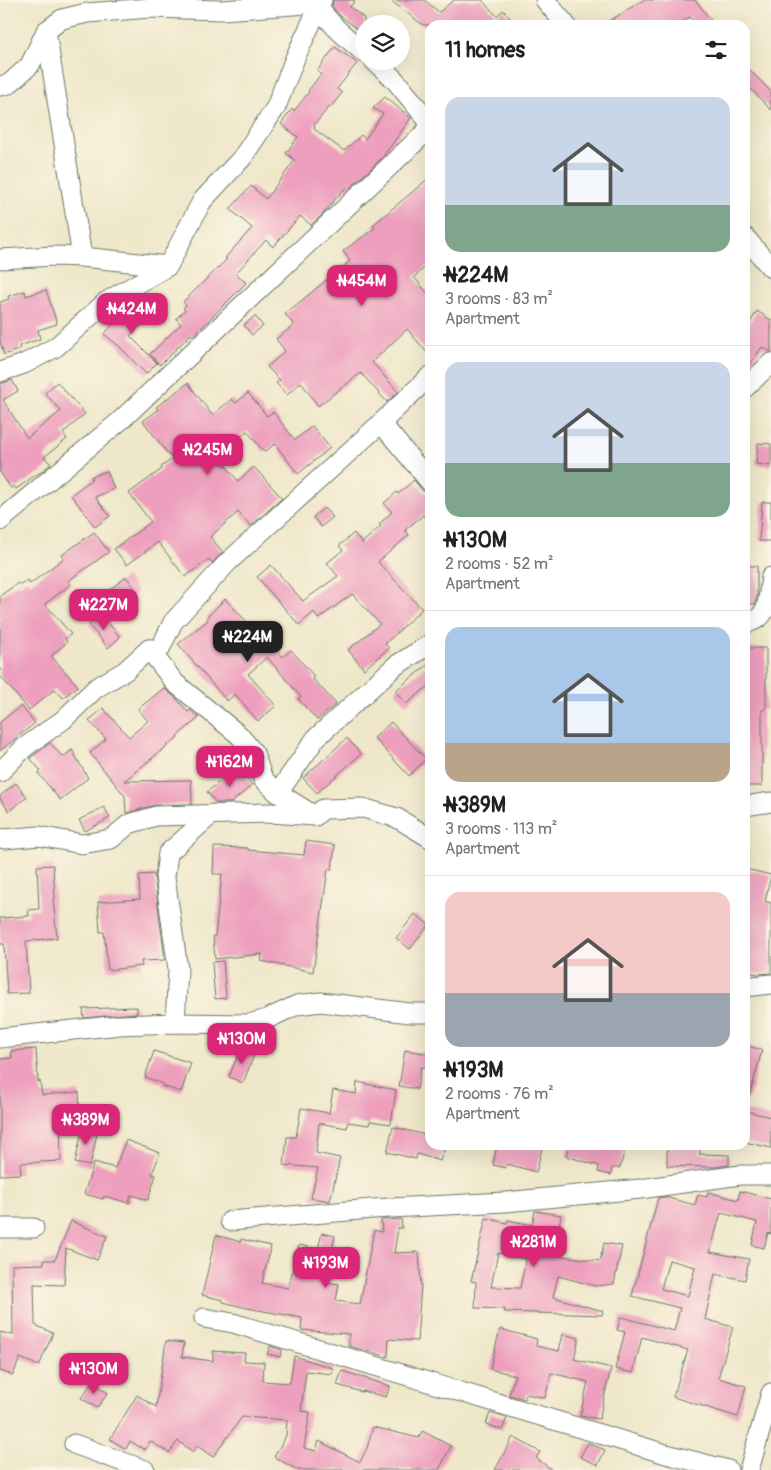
<!DOCTYPE html>
<html lang="en">
<head>
<meta charset="utf-8">
<style>
  :root { --surface:#fff; --page:#f6f6f6; --text:#202124; --muted:#757577; --line:#e0e0e0; --accent:#db2777 }
  body { margin:0; font-family:Pangolin,sans-serif; background:var(--page); color:var(--text); height:100vh; display:flex; flex-direction:column; font-size:19px; white-space:nowrap }
  * { box-sizing:border-box; margin:0 }
  p { font-size:16px; color:var(--muted) }
  .icon { flex:none; width:28px; height:28px; fill:none; stroke:currentColor; stroke-width:2; stroke-linecap:round; stroke-linejoin:round }
  .map { position:relative; flex:1; overflow:hidden }
  .side { position:absolute; left:425px; top:20px; width:325px; height:1130px; display:flex; flex-direction:column; background:var(--surface); border-radius:15px; box-shadow:0 5px 20px #0002 }
  .side>* { flex:none }
  .buttons { position:absolute; left:355px; top:15px; display:grid; gap:10px }
  .buttons a { display:grid; place-items:center; width:55px; height:55px; border-radius:50%; background:var(--surface); box-shadow:0 5px 20px #0002; font-size:25px }
  .price { position:absolute; translate:-50% -42px; padding:0 11px; border-radius:10px; background:var(--accent); color:#fff; font-size:16px; line-height:32px; filter:drop-shadow(0 1px 2px #0008) }
  .price::after { content:''; position:absolute; left:50%; top:30px; width:15px; height:11px; margin-left:-8px; background:inherit; clip-path:polygon(0 0,100% 0,50% 100%) }
  .price.current { background:#222; color:#fff }
  ul { padding:0; list-style:none }
  li { display:grid; align-content:center; gap:10px; height:265px; padding:0 20px }
  li+li { border-top:1px solid var(--line) }
  li span { display:grid; place-items:center; height:155px; border-radius:15px; color:#555 }
  li>.icon { margin-inline-start:auto }
  span .icon { width:90px; height:90px; fill:#fffc; stroke-width:1 }
  li b { font-size:21px }
  h2 { display:flex; justify-content:space-between; align-items:center; height:60px; padding:0 20px; font-size:21px }
  .map>svg:first-child { display:block }
  .building { fill:#ed9fbd; fill-rule:evenodd }
  .lines { fill:none; stroke-linecap:round; stroke-linejoin:round }
  .minor-casing { stroke:#687868; stroke-width:21 }
  .minor { stroke:#fff; stroke-width:19 }
</style>
</head>
<body>
<div class="map">
<svg width="771" height="1470" viewBox="0 0 771 1470">
  <rect width="100%" height="100%" fill="#fcf5e5"/>
  <filter id="ink" filterUnits="userSpaceOnUse"><feTurbulence type="fractalNoise" baseFrequency=".02" numOctaves="2"/><feDisplacementMap in="SourceGraphic" scale="10" xChannelSelector="R" yChannelSelector="G"/><feConvolveMatrix kernelMatrix="1 2 1 2 8 2 1 2 1" color-interpolation-filters="sRGB"/></filter>
  <filter id="wash" filterUnits="userSpaceOnUse"><feTurbulence type="fractalNoise" baseFrequency=".0096" numOctaves="4" result="noise"/><feDisplacementMap in="SourceGraphic" scale="20" xChannelSelector="R" yChannelSelector="G"/><feGaussianBlur stdDeviation="1.12" result="paint"/><feColorMatrix in="noise" values="0 0 0 0 0 0 0 0 0 0 0 0 0 0 0 0 0 1.4 0 .05"/><feComposite in="paint" operator="in"/></filter>
  <g filter="url(#wash)">
    <rect width="100%" height="100%" fill="#efe7c9"/>
    <g id="blocks">
      <!-- building -->
      <g class="building">
        <path d="M333,0H355L350,7L364,18V34L338,14L332,6Z"/>
        <path d="M390,0H424L439,12L454,0H482L497,16L503,10L516,25H423Z"/>
        <path d="M643,0H695L715,25H697L690,17L677,25H603Z"/>
        <path d="M335,47L357,63L337,89L342,93L330,108L329,107L314,125L315,126L314,129L344,151L361,135L365,139L383,114L373,108L385,97L411,118L382,158L348,190L345,188L323,214L311,225L300,216L273,247L266,240L236,273L246,283L193,336L191,334L160,365L150,354L181,324L176,319L185,310L183,308L186,305L183,302L227,259L225,258L252,228L230,209L251,186L266,199L295,160L286,153L298,137L281,124L292,109L294,111L309,92L308,91L321,74L317,71Z"/>
        <path d="M745,65L771,92V110L745,83Z"/>
        <path d="M430,177V263L414,277L430,296V356L407,329L372,362L398,392L387,402L361,373L318,406L301,382L287,395L276,383L280,380L267,367L285,351L276,339L294,325L285,314L350,261L343,251L375,228L373,225Z"/>
        <path d="M46,290L57,324L38,330L40,339L19,346L20,349L4,355L0,341V302L9,299L8,296L25,291L26,296Z"/>
        <path d="M138,299L153,314L130,336L157,363L146,374L119,346L104,334Z"/>
        <path d="M757,311L771,320V352L762,347L745,371V331Z"/>
        <path d="M255,316L263,326L252,335L244,325Z"/>
        <path d="M12,380L18,391L3,400L27,438L61,411L45,393L57,382L85,414L63,433L67,439L44,457L51,464L38,474H37L16,489L14,486L11,488L0,472V384Z"/>
        <path d="M188,383L212,415L232,399L236,403L248,393L267,416L273,412L295,440L312,426L330,448L298,474L275,444L264,452L247,431L217,455L238,481L254,467L282,498L251,526L238,512L210,537L223,552L212,563L209,559L185,577L158,542L127,565L114,549L151,522L129,493L162,469L161,467L172,459L143,421L158,410L156,407Z"/>
        <path d="M758,443L771,444V466L756,464Z"/>
        <path d="M107,471L114,489L95,497L110,516L95,527L71,495L92,479L91,477Z"/>
        <path d="M414,480L422,490L430,495V523L423,515L405,530L409,535L378,562L422,609L385,644L389,648L364,669L348,650L380,624L352,594L318,619L314,612L299,625L257,577L271,565L303,601L338,576L327,563L343,550L339,546L354,533L362,543L381,526L379,524L392,512L384,503L397,492L398,494Z"/>
        <path d="M762,502H771V541H759Z"/>
        <path d="M324,508L333,517L321,527L313,517Z"/>
        <path d="M94,532L109,552L68,581L71,584L45,604L71,634L65,639L67,642L51,656L78,686L63,698L55,689L29,710L0,676V596L18,583L20,585L27,580L30,584L64,558L62,555Z"/>
        <path d="M745,566H757V597L755,604H745Z"/>
        <path d="M126,577L138,592L113,611L101,596Z"/>
        <path d="M225,599L253,628L255,626L283,657L291,650L314,676L312,678L336,704L317,720L298,699L301,697L267,657L248,674L276,706L258,721L235,694L227,701L178,644L208,620L206,618Z"/>
        <path d="M101,614L120,637L108,648L89,625Z"/>
        <path d="M745,648H766V709L762,710V786H745Z"/>
        <path d="M430,663V685L406,704L395,691Z"/>
        <path d="M164,688L177,699L188,712L190,710L199,718L177,736L178,737L124,781L191,780L192,804L155,805L126,813L125,796L90,753L106,739L89,721L103,708L129,737L148,721L138,709Z"/>
        <path d="M21,706L35,723L0,751V722Z"/>
        <path d="M391,722L426,759L409,776L374,738Z"/>
        <path d="M347,738L361,754L317,793L303,778Z"/>
        <path d="M50,743L63,757L72,750L88,778L60,800L38,773L41,771L30,758Z"/>
        <path d="M236,767L252,785L231,803H216L207,792Z"/>
        <path d="M16,783L27,797L9,811L0,799V796Z"/>
        <path d="M104,807L110,818L85,831L79,820Z"/>
        <path d="M306,841L335,845L332,869H328L322,911L313,972L261,961L262,954L215,959L213,936H215L222,874H213L214,847L248,848V850L304,855Z"/>
        <path d="M53,865L55,899H53L57,938L26,941L29,993L7,994L4,944H0V918L29,916L28,910L39,909L37,866Z"/>
        <path d="M745,869L771,875L765,901L771,903V973L759,974L745,972Z"/>
        <path d="M154,874L165,960L141,961L142,966L108,970L104,932H100L98,902L140,899L139,875Z"/>
        <path d="M415,914L429,925L410,949L396,938Z"/>
        <path d="M223,961L226,998L215,999L212,962Z"/>
        <path d="M137,1007V1013L84,1018L83,1009Z"/>
        <path d="M745,1045L762,1050L749,1098H745Z"/>
        <path d="M241,1047L255,1053L243,1083L229,1077Z"/>
        <path d="M36,1049L38,1082L40,1081L42,1095L79,1092L80,1110L60,1111L61,1161L20,1163L21,1174L0,1175V1059L12,1058L11,1051Z"/>
        <path d="M405,1050L430,1054V1068L421,1067L417,1089L399,1086Z"/>
        <path d="M154,1051L191,1063L181,1092L162,1086L163,1084L145,1077Z"/>
        <path d="M357,1082L396,1090L391,1124L370,1121L369,1125L348,1122L347,1128L319,1123L316,1153L340,1158L330,1201L311,1198L318,1168L284,1165L287,1137H296L301,1108L329,1113L333,1090L356,1094Z"/>
        <path d="M745,1111L771,1117V1148L745,1142Z"/>
        <path d="M83,1126L98,1129L90,1166L75,1163Z"/>
        <path d="M393,1127L430,1136V1145H446L440,1161L417,1154L416,1159L387,1152Z"/>
        <path d="M126,1140L160,1153L152,1174L156,1175L148,1200L131,1195L129,1203L104,1196L103,1199L84,1194L94,1162L115,1168Z"/>
        <path d="M497,1145H543L536,1172L507,1164L506,1168L493,1165Z"/>
        <path d="M569,1145H626L620,1168H612L611,1175L598,1172L599,1166L566,1156Z"/>
        <path d="M667,1145H702L699,1154L729,1155V1165L716,1167L667,1166Z"/>
        <path d="M740,1191L771,1199V1234L768,1233L764,1248L752,1245L757,1222L721,1213L710,1252L749,1259L745,1280L715,1274L705,1319L733,1327L718,1378L746,1386L738,1417L673,1397L688,1350L642,1337L633,1373L615,1369L625,1332L617,1330L621,1317L674,1331L680,1308L632,1296L658,1198L665,1197L695,1205L698,1195L707,1197L708,1192L738,1200ZM669,1260L695,1267L688,1296L661,1289Z"/>
        <path d="M535,1211L561,1215L554,1255L600,1261L604,1243L622,1246L614,1284L595,1286L558,1276L553,1297L603,1311L602,1315L504,1312L505,1309L475,1308L476,1282L471,1281L486,1218L507,1223L508,1220L532,1225ZM498,1253L526,1259L520,1288L491,1287Z"/>
        <path d="M401,1219L402,1228H398L394,1253L419,1252L421,1285L417,1341L389,1339L388,1357L349,1346V1334L301,1330L302,1318L247,1308L223,1302V1300L202,1295L216,1235L241,1242V1239L271,1246L262,1283L288,1288L299,1245L318,1249L322,1233L335,1236L325,1282L339,1284L336,1301L360,1304L374,1230L382,1232L381,1220Z"/>
        <path d="M71,1221L107,1236L97,1260L66,1248L64,1285L34,1284L35,1325L53,1333L39,1366L20,1358L13,1375L0,1371V1332L13,1335L12,1265L44,1264V1260H55Z"/>
        <path d="M500,1329L537,1339L536,1346L559,1351L563,1334L579,1338L574,1359L611,1368L599,1419L580,1416L588,1382L551,1373L545,1398L526,1394L525,1399L509,1395L515,1375L490,1369Z"/>
        <path d="M166,1341L184,1343L182,1357L213,1361V1351L245,1353L244,1361L264,1362L263,1381L290,1383L294,1356L333,1368L332,1374L306,1371L301,1411L310,1412L304,1448L316,1451L319,1441L360,1462L367,1448L373,1427L419,1438L422,1431L451,1446L439,1470H298L274,1457L286,1436L287,1420L242,1417L213,1457L197,1446L193,1452L178,1441L169,1453L150,1441L145,1450L130,1441L126,1449L110,1439L137,1395L156,1407Z"/>
        <path d="M270,1346L282,1350L280,1357L267,1354Z"/>
        <path d="M342,1371L390,1386L386,1397L362,1391V1392L337,1385Z"/>
        <path d="M92,1382L108,1393L97,1408L81,1398Z"/>
        <path d="M490,1413L507,1418L502,1430L486,1424Z"/>
        <path d="M513,1437L540,1452L536,1458L552,1470H495Z"/>
        <path d="M588,1443L605,1450L598,1465L580,1457Z"/>
      </g>
    </g>
  </g>
  <g filter="url(#ink)">
    <use href="#blocks" fill-opacity="0" stroke="#687868" stroke-width="1"/>
    <g class="lines">
      <defs>
        <g id="minor">
          <path d="M545,0L566,25"/>
          <path d="M319,9L337,29L364,53"/>
          <path d="M46,31L82,257"/>
          <path d="M374,61L395,80L430,123"/>
          <path d="M0,86L9,84L30,65L46,31L62,19L87,13L150,8L222,10L321,3"/>
          <path d="M745,237L771,268"/>
          <path d="M0,259L54,256L82,257L168,266"/>
          <path d="M0,372L24,364L56,347L107,301L168,266L202,201L242,158L276,107L295,58L322,0"/>
          <path d="M745,388L771,363"/>
          <path d="M381,423L430,482"/>
          <path d="M0,521L120,421L430,128"/>
          <path d="M745,623C770,620 768,597 771,577"/>
          <path d="M0,772L25,747L63,720L96,688L125,671L149,649"/>
          <path d="M278,793L316,738L395,666L430,644"/>
          <path d="M745,806L771,802"/>
          <path d="M315,816L278,793L263,779L254,753L239,735L175,683L149,649H160L173,622L228,562L381,423L430,376"/>
          <path d="M0,838L5,839L39,836L82,844L111,839L129,824L156,816L271,813L315,816L323,809L363,808L397,818L430,838"/>
          <path d="M745,987L771,984"/>
          <path d="M175,1023L178,969L165,877L168,853L212,814"/>
          <path d="M0,1038L119,1025L175,1023L249,1024L267,1019L297,1005L321,1002L410,1013H430"/>
          <path d="M230,1221L372,1209L505,1202L640,1189L740,1175H771"/>
          <path d="M0,1228H34"/>
          <path d="M204,1318L233,1323L666,1454L728,1470"/>
          <path d="M74,1444L145,1470"/>
          <path d="M749,1470L771,1393"/>
        </g>
      </defs>
      <!-- minor casing -->
      <use href="#minor" class="minor-casing"/>
      <!-- minor -->
      <use href="#minor" class="minor"/>
    </g>
  </g>
</svg>
<div class="buttons">
<a><svg class="icon" aria-label="layers" viewBox="0 0 24 24"><path d="M12 4l9 5-9 5-9-5zM3 14l9 5 9-5"/></svg></a>
</div>
<b class="price" style="left:362px;top:307px">₦454M</b>
<b class="price" style="left:132px;top:335px">₦424M</b>
<b class="price" style="left:208px;top:476px">₦245M</b>
<b class="price" style="left:104px;top:631px">₦227M</b>
<b class="price current" style="left:248px;top:663px">₦224M</b>
<b class="price" style="left:230px;top:788px">₦162M</b>
<b class="price" style="left:242px;top:1065px">₦130M</b>
<b class="price" style="left:86px;top:1146px">₦389M</b>
<b class="price" style="left:534px;top:1268px">₦281M</b>
<b class="price" style="left:326px;top:1289px">₦193M</b>
<b class="price" style="left:94px;top:1395px">₦130M</b>
<section class="side">
<h2>11 homes<svg class="icon" aria-label="filters" viewBox="0 0 24 24"><path d="M4 7h16M4 17h16"/><circle cx="9" cy="7" r="2"/><circle cx="15" cy="17" r="2"/></svg></h2>
<ul>
<li><span style="background:linear-gradient(#c9d6e8 70%,#7fa58c 0)"><svg class="icon" aria-label="home" viewBox="0 0 24 24"><path d="M3 11l9-7 9 7M6 9v11h12V9"/></svg></span><div><b>₦224M</b><p>3 rooms · 83 m²</p><p>Apartment</p></div></li>
<li><span style="background:linear-gradient(#c9d6e8 65%,#7fa58c 0)"><svg class="icon" aria-label="home" viewBox="0 0 24 24"><path d="M3 11l9-7 9 7M6 9v11h12V9"/></svg></span><div><b>₦130M</b><p>2 rooms · 52 m²</p><p>Apartment</p></div></li>
<li><span style="background:linear-gradient(#a9c7e8 75%,#b9a48a 0)"><svg class="icon" aria-label="home" viewBox="0 0 24 24"><path d="M3 11l9-7 9 7M6 9v11h12V9"/></svg></span><div><b>₦389M</b><p>3 rooms · 113 m²</p><p>Apartment</p></div></li>
<li><span style="background:linear-gradient(#f6c9c9 65%,#9aa5b1 0)"><svg class="icon" aria-label="home" viewBox="0 0 24 24"><path d="M3 11l9-7 9 7M6 9v11h12V9"/></svg></span><div><b>₦193M</b><p>2 rooms · 76 m²</p><p>Apartment</p></div></li>
</ul>
</section>
</div>
</body>
</html>
